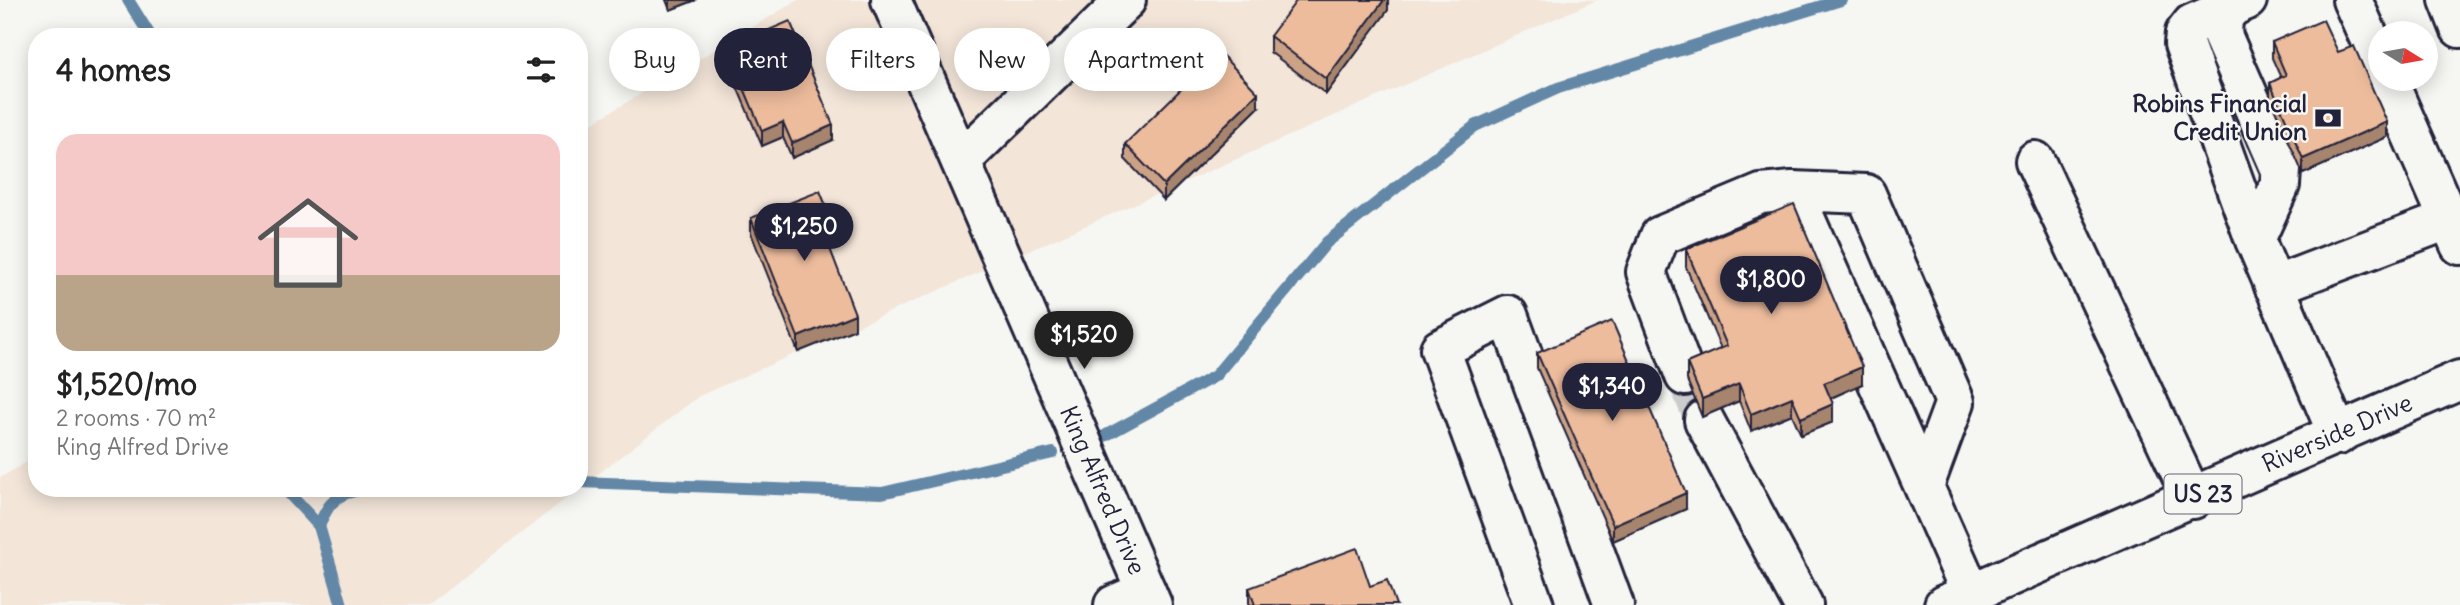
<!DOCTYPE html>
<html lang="en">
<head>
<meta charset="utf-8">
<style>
  :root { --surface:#fff; --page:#f2f2f2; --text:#222; --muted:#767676; --line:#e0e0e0; --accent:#22223b }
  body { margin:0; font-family:Delius,sans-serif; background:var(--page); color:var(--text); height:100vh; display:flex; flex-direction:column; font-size:26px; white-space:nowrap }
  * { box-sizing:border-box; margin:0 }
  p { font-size:23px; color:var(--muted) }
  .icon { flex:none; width:38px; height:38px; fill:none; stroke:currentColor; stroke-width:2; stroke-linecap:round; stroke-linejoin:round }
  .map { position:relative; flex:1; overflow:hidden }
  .panel { position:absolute; left:28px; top:28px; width:560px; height:469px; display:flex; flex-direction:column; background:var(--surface); border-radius:28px; box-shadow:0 4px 18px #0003 }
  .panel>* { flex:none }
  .guide { position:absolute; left:609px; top:28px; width:665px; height:63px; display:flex; gap:14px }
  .needle { width:46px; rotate:101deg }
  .controls { position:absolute; left:2368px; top:21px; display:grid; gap:14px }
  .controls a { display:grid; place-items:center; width:70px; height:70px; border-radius:50%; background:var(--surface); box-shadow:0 4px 18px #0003; font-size:35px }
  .price { position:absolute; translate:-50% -60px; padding:0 16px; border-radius:24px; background:var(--accent); color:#fff; font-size:23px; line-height:46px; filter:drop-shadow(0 2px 4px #0008) }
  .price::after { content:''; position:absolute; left:50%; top:42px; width:21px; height:16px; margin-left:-10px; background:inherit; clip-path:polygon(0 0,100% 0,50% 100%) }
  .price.selected { background:#222; color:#fff }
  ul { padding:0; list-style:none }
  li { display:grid; align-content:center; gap:14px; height:371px; padding:0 28px }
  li+li { border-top:2px solid var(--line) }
  li span { display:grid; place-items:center; height:217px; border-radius:21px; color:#555 }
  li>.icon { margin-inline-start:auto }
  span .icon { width:126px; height:126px; fill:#fffc; stroke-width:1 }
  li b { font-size:30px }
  h2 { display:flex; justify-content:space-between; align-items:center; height:84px; padding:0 28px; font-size:30px }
  .chip { padding:0 24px; border-radius:32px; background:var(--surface); box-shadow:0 4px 18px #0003; font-size:24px; line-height:63px }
  .chip.selected { background:var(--accent); color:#fff }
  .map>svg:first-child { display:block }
  .built { fill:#f3e5d8 }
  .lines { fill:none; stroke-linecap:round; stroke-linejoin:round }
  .stream { stroke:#6387a6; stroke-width:12 }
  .minor-tunnel { stroke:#cccccd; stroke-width:38; stroke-dasharray:38 19; stroke-linecap:butt }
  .minor-casing { stroke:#22223b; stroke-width:44 }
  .major-casing { stroke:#22223b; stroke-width:44 }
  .minor { stroke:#f6f6f2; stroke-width:38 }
  .major { stroke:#f6f6f2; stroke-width:38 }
  .wall { fill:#cca287; stroke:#22223b; stroke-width:2 }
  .shaded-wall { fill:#a6846e; stroke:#22223b; stroke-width:2 }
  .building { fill:#edbc9d; stroke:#22223b; stroke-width:2 }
  .labels { text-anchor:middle; stroke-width:5; stroke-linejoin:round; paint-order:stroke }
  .shield { fill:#f6f6f2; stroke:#626272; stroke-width:2 }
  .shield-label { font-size:23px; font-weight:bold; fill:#22223b }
  .poi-label { font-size:24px; font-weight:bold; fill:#22223b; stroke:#f6f6f2; text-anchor:end }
  .street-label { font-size:24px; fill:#22223b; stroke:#f6f6f2 }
</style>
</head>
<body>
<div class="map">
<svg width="2460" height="605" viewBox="0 0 2460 605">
  <rect width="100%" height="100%" fill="#f6f6f2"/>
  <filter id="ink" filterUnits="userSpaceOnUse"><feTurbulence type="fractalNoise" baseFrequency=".0143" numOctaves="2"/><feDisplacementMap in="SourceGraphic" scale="14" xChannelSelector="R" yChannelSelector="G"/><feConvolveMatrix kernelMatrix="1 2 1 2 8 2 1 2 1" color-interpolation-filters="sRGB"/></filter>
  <g filter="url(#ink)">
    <!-- built -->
    <path class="built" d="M798,0H1597L699,396L428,605H0V478L37,456V488H579V131Z"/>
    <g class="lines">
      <!-- stream -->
      <g class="stream">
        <path d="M128,0L151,37"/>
        <path d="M1088,445L1215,376L1327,242L1475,126L1558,88L1841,0"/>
        <path d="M579,482L882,493L1053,453"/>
        <path d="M284,488L319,526L342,605"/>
        <path d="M319,526C331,494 343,492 375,488"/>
      </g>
      <!-- minor-tunnel -->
      <path class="minor-tunnel" d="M1685,376L1704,420"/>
      <defs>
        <g id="minor">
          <path id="s1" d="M891,0L1152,605"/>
          <path d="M2247,0L2192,24L2185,33L2184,44L2255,240L2338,435"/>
          <path d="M2352,0L2380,62"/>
          <path d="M2449,0L2460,28"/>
          <path d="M2232,6L2223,18L2222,35L2281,170L2280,185L2255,240"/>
          <path d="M2387,79L2460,245"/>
          <path d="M961,161L1126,0"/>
          <path d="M2035,161L2193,499"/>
          <path d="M1793,191L1866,194L1955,402L1924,486"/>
          <path d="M2274,286L2450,219"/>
          <path d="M1685,376L1646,272L1660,236L1761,194L1793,191L1971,593"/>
          <path d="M1704,420L1803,605"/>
          <path d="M1114,605L1146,591"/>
          <path d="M1534,605L1440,349L1508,315L1614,605"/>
        </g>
        <g id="major">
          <path id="s2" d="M1944,605L2460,380"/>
        </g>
      </defs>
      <!-- minor casing -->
      <use href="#minor" class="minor-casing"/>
      <!-- major casing -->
      <use href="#major" class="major-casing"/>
      <!-- minor -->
      <use href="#minor" class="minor"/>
      <!-- major -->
      <use href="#major" class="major"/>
    </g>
    <!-- wall -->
    <g class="wall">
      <path d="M666,0H696L670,10Z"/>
      <path d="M1388,0V10L1326,94L1270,52V36Z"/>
      <path d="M2272,42L2338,52L2387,137L2303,174L2270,98V83L2281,78L2272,58Z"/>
      <path d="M727,48L833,140L792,158L783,137L762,146L727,63Z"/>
      <path d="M1258,108L1164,200L1125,159V144Z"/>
      <path d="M751,218L835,243L829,246L855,329L798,352L751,233Z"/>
      <path d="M1686,249L1862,384L1831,398L1833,422L1801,435L1792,414L1751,431L1739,401L1702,417L1687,380V363L1721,349L1686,267Z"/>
      <path d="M1537,353L1686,509L1613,541L1537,368Z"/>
      <path d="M1370,586L1396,605H1250L1249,603V588Z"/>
    </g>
    <!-- shaded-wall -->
    <g class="shaded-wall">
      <path d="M670,0H696L670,10Z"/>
      <path d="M1384,0H1388V10L1326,94V79Z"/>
      <path d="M1258,93V108L1164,200V185Z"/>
      <path d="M783,122V137L762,146V131Z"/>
      <path d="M2387,122V137L2303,174V159Z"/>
      <path d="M833,125V140L792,158V143Z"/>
      <path d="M835,228V243L824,248V233Z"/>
      <path d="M855,314V329L798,352V337Z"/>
      <path d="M1862,367V384L1824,401V383Z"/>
      <path d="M1739,384V401L1702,417V399Z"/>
      <path d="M1792,397V414L1751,431V414Z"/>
      <path d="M1833,404V422L1801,435V418Z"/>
      <path d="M1686,493V509L1613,541V525Z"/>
    </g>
    <!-- building -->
    <g class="building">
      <path d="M1297,0H1384L1326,79L1270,36Z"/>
      <path d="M2323,20L2338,52L2354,46L2387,122L2303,159L2270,83L2286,75L2272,42Z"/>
      <path d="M790,21L833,125L792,143L783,122L762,131L727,48Z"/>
      <path d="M1219,52L1258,93L1164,185L1125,144Z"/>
      <path d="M820,191L835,228L824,233L855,314L798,337L751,218Z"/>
      <path d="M1794,204L1862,367L1824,383L1833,404L1801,418L1792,397L1751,414L1739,384L1702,399L1687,363L1727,346L1686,249Z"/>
      <path d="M1612,321L1686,493L1613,525L1537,353Z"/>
      <path d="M1357,548L1370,586L1387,580L1396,605H1255L1249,588Z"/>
    </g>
  </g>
  <!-- icons -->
  <defs>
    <symbol id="bank-bare" viewBox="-9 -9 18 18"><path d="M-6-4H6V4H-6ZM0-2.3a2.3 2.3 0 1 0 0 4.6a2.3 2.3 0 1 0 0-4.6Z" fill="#22223b" stroke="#f6f6f2" stroke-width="2.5" paint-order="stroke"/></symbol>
  </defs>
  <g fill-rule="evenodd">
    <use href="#bank-bare" x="2309" y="99" width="38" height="38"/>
  </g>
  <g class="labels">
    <!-- shield labels -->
    <rect class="shield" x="2164.5" y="474.5" width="77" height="39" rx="5"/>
    <g class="shield-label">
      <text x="2203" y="502">US 23</text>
    </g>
    <!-- poi labels -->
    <g class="poi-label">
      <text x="2307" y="112">Robins Financial<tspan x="2307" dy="28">Credit Union</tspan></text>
    </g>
    <!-- street labels -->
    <g class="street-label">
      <text dy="8" stroke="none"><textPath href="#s2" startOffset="429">Riverside Drive</textPath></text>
      <text dy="8" stroke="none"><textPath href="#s1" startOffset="534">King Alfred Drive</textPath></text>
    </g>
  </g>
</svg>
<div class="controls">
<a><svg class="needle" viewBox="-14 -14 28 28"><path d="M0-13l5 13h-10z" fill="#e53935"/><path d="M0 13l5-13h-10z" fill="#767676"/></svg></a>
</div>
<b class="price" style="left:804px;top:263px">$1,250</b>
<b class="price" style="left:1771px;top:316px">$1,800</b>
<b class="price selected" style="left:1084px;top:371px">$1,520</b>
<b class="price" style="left:1612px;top:423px">$1,340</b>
<div class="guide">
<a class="chip">Buy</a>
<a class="chip selected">Rent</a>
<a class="chip">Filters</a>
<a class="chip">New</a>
<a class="chip">Apartment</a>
</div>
<section class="panel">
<h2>4 homes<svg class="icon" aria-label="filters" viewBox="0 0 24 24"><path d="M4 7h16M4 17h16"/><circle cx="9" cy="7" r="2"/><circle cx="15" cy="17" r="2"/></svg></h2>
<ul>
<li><span style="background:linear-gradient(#f6c9c9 65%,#b9a48a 0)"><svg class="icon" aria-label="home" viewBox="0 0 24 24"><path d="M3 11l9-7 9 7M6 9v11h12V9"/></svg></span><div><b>$1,520/mo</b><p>2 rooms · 70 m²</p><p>King Alfred Drive</p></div></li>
</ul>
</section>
</div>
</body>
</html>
